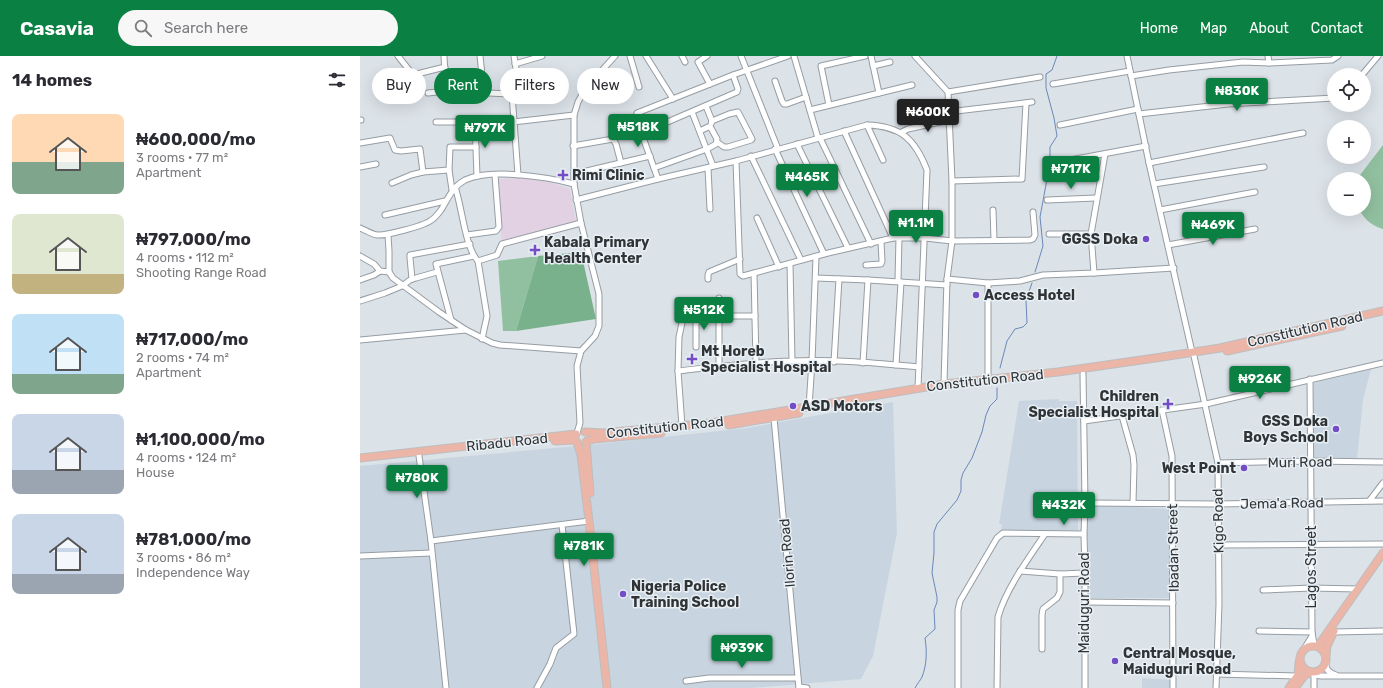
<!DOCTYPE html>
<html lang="en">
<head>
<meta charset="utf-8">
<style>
  :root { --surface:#fff; --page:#f7f7f7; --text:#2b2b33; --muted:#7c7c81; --accent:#0b8043 }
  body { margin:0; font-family:Rubik,sans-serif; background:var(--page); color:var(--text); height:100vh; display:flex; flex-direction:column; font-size:15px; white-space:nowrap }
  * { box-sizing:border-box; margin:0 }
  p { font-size:13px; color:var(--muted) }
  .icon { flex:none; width:22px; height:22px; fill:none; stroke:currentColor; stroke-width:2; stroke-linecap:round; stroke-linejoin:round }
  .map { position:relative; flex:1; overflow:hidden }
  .panel { display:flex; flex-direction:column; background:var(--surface); width:360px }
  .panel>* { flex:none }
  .banner { position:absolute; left:12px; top:12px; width:380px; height:36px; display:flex; gap:8px }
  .fabs { position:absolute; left:967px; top:12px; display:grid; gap:8px }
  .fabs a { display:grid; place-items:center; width:44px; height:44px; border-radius:50%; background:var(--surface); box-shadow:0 4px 16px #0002; font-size:20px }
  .price { position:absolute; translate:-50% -34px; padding:0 9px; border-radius:4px; background:var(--accent); color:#fff; font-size:13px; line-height:26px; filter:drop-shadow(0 1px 2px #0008) }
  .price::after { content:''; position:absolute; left:50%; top:24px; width:12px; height:9px; margin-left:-6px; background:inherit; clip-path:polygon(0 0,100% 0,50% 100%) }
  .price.selected { background:#222; color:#fff }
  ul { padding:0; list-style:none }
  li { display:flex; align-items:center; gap:12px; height:100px; padding:0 12px }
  li span { display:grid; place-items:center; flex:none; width:112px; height:80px; border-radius:8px; color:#555 }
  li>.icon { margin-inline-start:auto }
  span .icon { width:48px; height:48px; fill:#fffc; stroke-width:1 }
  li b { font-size:17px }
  h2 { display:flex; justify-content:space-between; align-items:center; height:48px; padding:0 12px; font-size:17px }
  .chip { padding:0 14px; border-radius:18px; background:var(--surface); box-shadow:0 4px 16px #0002; font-size:14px; line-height:36px }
  .chip.selected { background:var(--accent); color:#fff }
  header { display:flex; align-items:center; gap:24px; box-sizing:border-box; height:56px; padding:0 20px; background:var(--accent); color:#fff }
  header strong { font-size:19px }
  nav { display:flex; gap:22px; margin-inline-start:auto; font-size:14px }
  .search { width:280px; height:36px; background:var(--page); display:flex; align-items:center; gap:10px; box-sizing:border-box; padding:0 14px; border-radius:22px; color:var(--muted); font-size:15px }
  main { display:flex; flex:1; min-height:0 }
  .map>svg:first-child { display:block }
  .commercial { fill:#e1d1e3 }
  .built { fill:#c8d5e0 }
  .green { fill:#91c0a0 }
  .forest { fill:#78b18b }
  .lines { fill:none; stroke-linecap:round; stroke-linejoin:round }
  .stream { stroke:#6a88b9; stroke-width:1 }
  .minor-casing { stroke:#969da3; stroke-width:7 }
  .major-casing { stroke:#bdbebf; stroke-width:9 }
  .minor { stroke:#fff; stroke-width:5 }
  .major { stroke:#ebb5a7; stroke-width:7 }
  .poi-dot { fill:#724dc6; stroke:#e8f0f5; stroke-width:1.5 }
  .labels { text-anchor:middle; stroke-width:3; stroke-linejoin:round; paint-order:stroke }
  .poi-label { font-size:14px; font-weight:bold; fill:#313436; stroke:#e8f0f5; text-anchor:start }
  .street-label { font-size:14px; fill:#313436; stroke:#e8f0f5 }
</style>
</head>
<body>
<header>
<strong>Casavia</strong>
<div class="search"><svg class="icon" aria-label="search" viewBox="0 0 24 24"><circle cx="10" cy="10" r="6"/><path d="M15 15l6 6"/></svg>Search here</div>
<nav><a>Home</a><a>Map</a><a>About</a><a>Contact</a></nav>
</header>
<main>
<section class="panel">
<h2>14 homes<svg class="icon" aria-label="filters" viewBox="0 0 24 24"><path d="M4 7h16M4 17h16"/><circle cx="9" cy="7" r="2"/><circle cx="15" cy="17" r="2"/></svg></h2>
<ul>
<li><span style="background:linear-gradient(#ffd9b3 60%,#7fa58c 0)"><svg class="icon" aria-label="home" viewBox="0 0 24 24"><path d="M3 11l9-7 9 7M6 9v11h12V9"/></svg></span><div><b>₦600,000/mo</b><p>3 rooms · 77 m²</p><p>Apartment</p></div></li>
<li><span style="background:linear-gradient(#dfe7d0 75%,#c2b280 0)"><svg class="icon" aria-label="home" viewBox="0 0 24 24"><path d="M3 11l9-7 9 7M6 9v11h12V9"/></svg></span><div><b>₦797,000/mo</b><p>4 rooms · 112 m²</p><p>Shooting Range Road</p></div></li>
<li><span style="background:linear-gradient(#bfe0f5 75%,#7fa58c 0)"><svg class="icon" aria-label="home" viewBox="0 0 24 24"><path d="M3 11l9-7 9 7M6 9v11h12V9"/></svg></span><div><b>₦717,000/mo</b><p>2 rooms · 74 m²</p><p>Apartment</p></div></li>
<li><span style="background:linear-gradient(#c9d6e8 70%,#9aa5b1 0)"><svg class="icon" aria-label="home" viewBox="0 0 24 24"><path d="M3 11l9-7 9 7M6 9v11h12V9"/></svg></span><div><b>₦1,100,000/mo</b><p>4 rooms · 124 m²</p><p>House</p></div></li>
<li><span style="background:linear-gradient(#c9d6e8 75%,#9aa5b1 0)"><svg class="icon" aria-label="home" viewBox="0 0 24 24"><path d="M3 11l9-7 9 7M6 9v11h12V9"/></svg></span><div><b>₦781,000/mo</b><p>3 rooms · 86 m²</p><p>Independence Way</p></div></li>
</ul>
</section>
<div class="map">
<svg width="1023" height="632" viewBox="0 0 1023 632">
  <rect width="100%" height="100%" fill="#dbe2e8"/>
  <!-- commercial -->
  <path class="commercial" d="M160,122L187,125L210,133L216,167L142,186L139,161L138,123Z"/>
  <!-- built -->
  <g class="built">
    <path d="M1011,313L1003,344L997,403L951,401L954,327Z"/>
    <path d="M699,343V345H717L718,474L641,475L642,468H639L659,345Z"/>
    <path d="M533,346L537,477L513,600L501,623L392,632H0V410L238,388L387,372Z"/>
    <path d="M726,448L810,453L809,542H730Z"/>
    <path d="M782,622L812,624V632H782Z"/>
  </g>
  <!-- green -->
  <g class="green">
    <path d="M1023,89V173C1012,170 1004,163 999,153H1004V123H997Z"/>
    <path d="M178,200L156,275H143L138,205Z"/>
  </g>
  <!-- forest -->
  <path class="forest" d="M221,196L236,263L156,275L178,200Z"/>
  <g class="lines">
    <!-- stream -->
    <g class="stream">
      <path d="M675,216L683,190L680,161L690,107V91L697,80L694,62L686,32V18L692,14L697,0"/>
      <path d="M640,312L647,285L655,273L663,271L667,267L666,244L672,227"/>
      <path d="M555,632C557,628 560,625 562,621C567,608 567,595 565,582L575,573L574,554L577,546V541L572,517L574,497V476L577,468L597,444L601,435V424L603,417L612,402L622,376L626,359L630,350L637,343V332"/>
    </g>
    <defs>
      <g id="minor">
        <path d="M38,0L53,19"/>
        <path d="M84,0L86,35"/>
        <path d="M120,0L124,38"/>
        <path d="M154,0L160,37"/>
        <path d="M270,0L279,31"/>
        <path d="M286,0L313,43"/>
        <path d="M322,0L325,6"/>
        <path d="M347,0L338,6L350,28"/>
        <path d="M381,0L418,93"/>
        <path d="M434,0L458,82"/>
        <path d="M511,0L519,37"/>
        <path d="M555,0L588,36L592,125V185L587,223L584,328"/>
        <path d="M767,0L789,107L832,296"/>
        <path d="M908,0L909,7"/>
        <path d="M155,8L182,0"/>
        <path d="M513,10L530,6"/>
        <path d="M1002,19L1018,0"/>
        <path d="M771,20L809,14L883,6L909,7L972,4L978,0"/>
        <path d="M415,25L422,45L424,48H427L446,41"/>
        <path d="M32,28L53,19L85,11"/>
        <path d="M693,28L770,15"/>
        <path d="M588,36L680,21"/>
        <path d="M68,37L86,35L152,38L199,31"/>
        <path d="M152,38L158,119"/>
        <path d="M469,49L461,10L505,0"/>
        <path d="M346,50L352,65L351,68"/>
        <path d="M450,54L552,29"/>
        <path d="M332,56L353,110"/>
        <path d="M588,56L672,46"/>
        <path d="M779,58L868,48L974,42"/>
        <path d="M0,64H1"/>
        <path d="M352,65L369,58L378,56L392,83L391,84L368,91H364L357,86"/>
        <path d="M76,66H153L214,59"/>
        <path d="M115,66L117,120"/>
        <path d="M507,69L523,104"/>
        <path d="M700,69L778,53"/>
        <path d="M484,75L533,182"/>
        <path d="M542,76L548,73L589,64"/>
        <path d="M282,77L377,36L378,33L373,19"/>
        <path d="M460,82L511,188"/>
        <path d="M0,87L30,82L35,94L41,95L60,93L63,116"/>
        <path d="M437,88L488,192"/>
        <path d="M213,90L253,83L256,88L261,107"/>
        <path d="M415,93L464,198"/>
        <path d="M391,100L441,204"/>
        <path d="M376,105L380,218L383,220L464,198L533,182H565L592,185L670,184L673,183L675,179L673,156"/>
        <path d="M694,107L786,90"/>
        <path d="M789,107L943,77"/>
        <path d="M0,111L16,108"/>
        <path d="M294,112L347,93L356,88L357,83L351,72L348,71L340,75"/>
        <path d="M348,112L350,153"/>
        <path d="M214,118L290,100"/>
        <path d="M298,123L276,62L277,57L373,19L428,0"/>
        <path d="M592,125L662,123L666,47"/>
        <path d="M32,127L51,119L63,116L89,114"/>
        <path d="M794,128L904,111"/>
        <path d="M95,131C102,150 105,192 118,205L127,260L122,283"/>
        <path d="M92,134L89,114L90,91H116"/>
        <path d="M216,144L298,123L376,105L507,69C541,70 555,83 567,114L558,332"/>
        <path d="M687,144L736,142"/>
        <path d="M633,154L634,184"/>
        <path d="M800,154L895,136"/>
        <path d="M25,159L85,145"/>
        <path d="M397,162L419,211"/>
        <path d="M0,172C5,174 11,178 17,179C25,180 63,170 70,165C74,163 78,158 81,154C88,143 92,131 105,124C131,112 187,121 214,128"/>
        <path d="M689,178H731"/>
        <path d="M28,179L29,195V216L33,222L79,256L106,274L132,287L140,289L221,295"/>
        <path d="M107,179L136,175L139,171L135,119"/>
        <path d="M808,189L895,173"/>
        <path d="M0,200L14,208L20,215L29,216"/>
        <path d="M118,205L137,199L142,188L221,167"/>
        <path d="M430,208L432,305"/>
        <path d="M506,209L521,208L522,205L521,185"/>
        <path d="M394,217L396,307"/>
        <path d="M734,217L731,178L745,98"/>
        <path d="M456,222L508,224L587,229"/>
        <path d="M52,223L50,202V199L110,188"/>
        <path d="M348,223V219L349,216L380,203"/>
        <path d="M587,223L628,227L660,225L683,219L734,217L814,212"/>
        <path d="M0,224L14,219L20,215"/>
        <path d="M538,225L539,181"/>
        <path d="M0,245L25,237L42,230L50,224L56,222L77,216"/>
        <path d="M336,260V291"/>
        <path d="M91,264L76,208L114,200"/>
        <path d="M0,284L106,274"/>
        <path d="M834,300L858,407L859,548L856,632"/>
        <path d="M474,306L479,223"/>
        <path d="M503,307L508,224"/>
        <path d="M536,309L541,226"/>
        <path d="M359,310V242"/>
        <path d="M318,315C356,311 393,306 431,305C472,303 517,307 559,311"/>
        <path d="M723,318L725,447L724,478L725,517V632"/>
        <path d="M950,323L952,576L954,589"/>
        <path d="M628,324V227"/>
        <path d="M449,351L452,305L456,201"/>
        <path d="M802,354L812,400L813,632"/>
        <path d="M762,360L773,399L774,409L773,447"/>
        <path d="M414,362L439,632"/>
        <path d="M724,365L846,348L1023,307"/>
        <path d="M322,370L318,315L319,281L323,262L326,260H395"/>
        <path d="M217,377L220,367L217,310L221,295L235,280L239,270V238L221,167L214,128V59L218,46L225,33L255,0"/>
        <path d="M59,400L71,485L86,632"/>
        <path d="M858,407L951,405L1023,406"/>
        <path d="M1010,444L1023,427"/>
        <path d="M725,447L858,448L1023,445"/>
        <path d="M71,485L229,465"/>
        <path d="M859,489L1023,488"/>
        <path d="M0,500L71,497"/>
        <path d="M660,515L700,518L725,517"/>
        <path d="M903,534L951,532L998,533"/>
        <path d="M725,546L813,547"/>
        <path d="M899,575L952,576"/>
        <path d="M974,576L1023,575"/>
        <path d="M682,593V559L683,553L697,542L700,536V518"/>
        <path d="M944,593L952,580"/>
        <path d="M966,606C965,613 969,617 976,619"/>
        <path d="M856,618L937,620"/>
        <path d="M954,619L961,620H1023"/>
        <path d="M326,625L349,622H438"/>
        <path d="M439,631L447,632"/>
        <path d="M177,632L190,608L196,592L214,578L202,469"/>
        <path d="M598,632V554L600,545L637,482L643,477L724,478"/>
        <path d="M637,632L638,561C646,533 668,503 685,478"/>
        <path d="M954,632V619"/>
      </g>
      <g id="major">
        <path d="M867,295L982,270"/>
        <path d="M369,369L439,357"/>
        <path d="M225,376L243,377L351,367L584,328L698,316L802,301L860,292L1023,255"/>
        <path d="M195,385L215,384"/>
        <path d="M227,385L234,383L301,377"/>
        <path d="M217,386L221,399L229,465L247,632"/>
        <path d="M226,386L230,437"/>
        <path d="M0,402L216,378"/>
        <circle cx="953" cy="603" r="13"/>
        <path d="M958,590L1023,497"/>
        <path d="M966,599L967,590L974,575"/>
        <path d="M929,632L938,619L939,606"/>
        <path d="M935,632L944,620L950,616"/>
      </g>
    </defs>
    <!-- minor casing -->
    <use href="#minor" class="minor-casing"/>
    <!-- major casing -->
    <use href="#major" class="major-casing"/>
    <!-- minor -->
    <use href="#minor" class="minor"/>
    <!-- major -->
    <use href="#major" class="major"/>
  </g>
  <!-- markers -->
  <g class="poi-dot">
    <path d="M201 113h4v4h4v4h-4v4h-4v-4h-4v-4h4z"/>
    <circle cx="786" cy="183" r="4"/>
    <path d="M173 188h4v4h4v4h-4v4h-4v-4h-4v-4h4z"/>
    <circle cx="616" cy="239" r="4"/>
    <path d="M330 297h4v4h4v4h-4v4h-4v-4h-4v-4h4z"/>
    <path d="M806 342h4v4h4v4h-4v4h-4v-4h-4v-4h4z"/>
    <circle cx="433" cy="350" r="4"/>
    <circle cx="976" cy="373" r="4"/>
    <circle cx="884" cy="412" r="4"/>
    <circle cx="263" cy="538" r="4"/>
    <circle cx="755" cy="605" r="4"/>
  </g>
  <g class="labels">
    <!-- poi labels -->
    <g class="poi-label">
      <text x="212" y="124">Rimi Clinic</text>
      <text x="778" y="188" text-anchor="end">GGSS Doka</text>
      <text x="184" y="191">Kabala Primary<tspan x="184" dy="16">Health Center</tspan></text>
      <text x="624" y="244">Access Hotel</text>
      <text x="341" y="300">Mt Horeb<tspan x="341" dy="16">Specialist Hospital</tspan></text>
      <text x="799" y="345" text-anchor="end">Children<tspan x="799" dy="16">Specialist Hospital</tspan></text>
      <text x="441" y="355">ASD Motors</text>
      <text x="968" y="370" text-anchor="end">GSS Doka<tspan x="968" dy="16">Boys School</tspan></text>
      <text x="876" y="417" text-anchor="end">West Point</text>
      <text x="271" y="535">Nigeria Police<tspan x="271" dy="16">Training School</tspan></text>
      <text x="763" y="602">Central Mosque,<tspan x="763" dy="16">Maiduguri Road</tspan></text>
    </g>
    <!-- street labels -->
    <g class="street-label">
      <text transform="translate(945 273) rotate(-13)" y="5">Constitution Road</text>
      <text transform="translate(625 324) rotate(-6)" y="5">Constitution Road</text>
      <text transform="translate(305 371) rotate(-6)" y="5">Constitution Road</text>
      <text transform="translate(147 386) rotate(-6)" y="5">Ribadu Road</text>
      <text transform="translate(940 406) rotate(-1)" y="5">Muri Road</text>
      <text transform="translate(922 447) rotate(-1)" y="5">Jema'a Road</text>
      <text transform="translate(858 465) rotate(-91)" y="5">Kigo Road</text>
      <text transform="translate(813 492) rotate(-91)" y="5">Ibadan Street</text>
      <text transform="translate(427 497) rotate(-95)" y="5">Ilorin Road</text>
      <text transform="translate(951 511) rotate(-90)" y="5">Lagos Street</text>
      <text transform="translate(724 547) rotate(-90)" y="5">Maiduguri Road</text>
    </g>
  </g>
</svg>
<div class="fabs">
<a><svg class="icon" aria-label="locate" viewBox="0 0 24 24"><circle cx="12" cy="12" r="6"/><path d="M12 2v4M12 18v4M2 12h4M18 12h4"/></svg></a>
<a>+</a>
<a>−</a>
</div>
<b class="price" style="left:877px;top:56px">₦830K</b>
<b class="price selected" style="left:568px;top:77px">₦600K</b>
<b class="price" style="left:278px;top:92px">₦518K</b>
<b class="price" style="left:125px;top:93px">₦797K</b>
<b class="price" style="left:711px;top:134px">₦717K</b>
<b class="price" style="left:447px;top:142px">₦465K</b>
<b class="price" style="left:556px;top:188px">₦1.1M</b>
<b class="price" style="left:853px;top:190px">₦469K</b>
<b class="price" style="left:344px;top:275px">₦512K</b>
<b class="price" style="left:900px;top:344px">₦926K</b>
<b class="price" style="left:57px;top:443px">₦780K</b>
<b class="price" style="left:704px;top:470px">₦432K</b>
<b class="price" style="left:224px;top:511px">₦781K</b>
<b class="price" style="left:382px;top:613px">₦939K</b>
<div class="banner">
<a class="chip">Buy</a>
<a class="chip selected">Rent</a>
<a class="chip">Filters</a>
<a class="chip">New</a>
</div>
</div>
</main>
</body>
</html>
